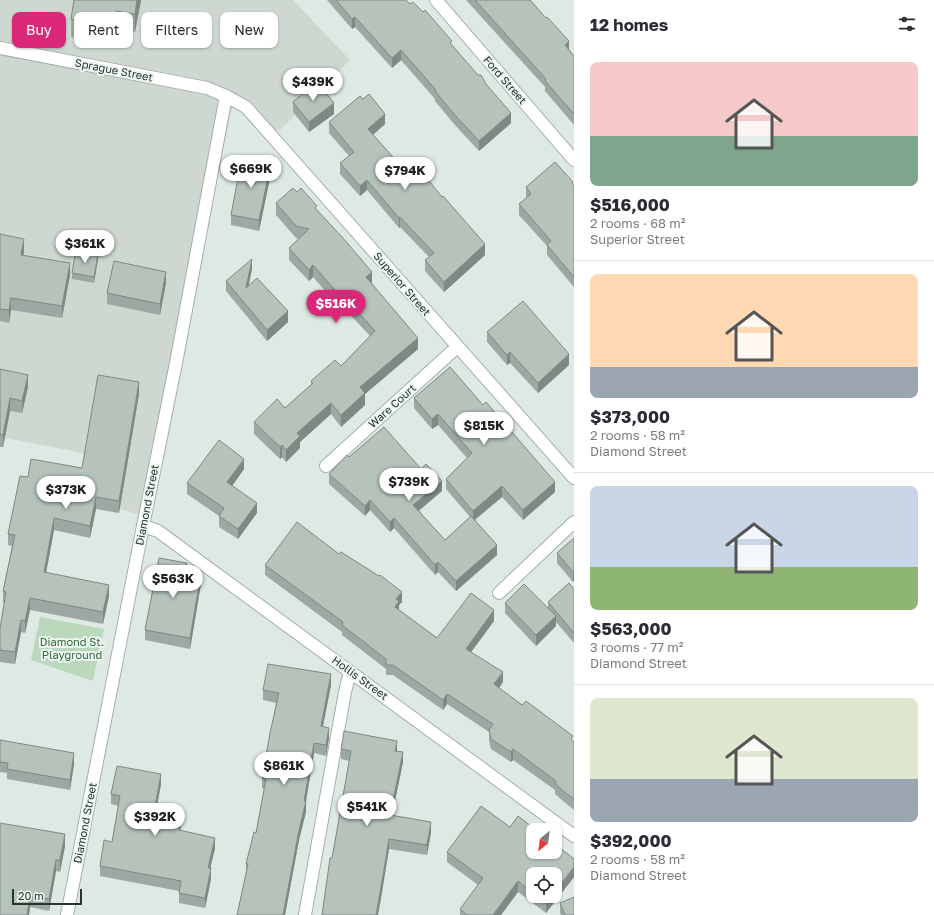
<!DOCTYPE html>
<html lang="en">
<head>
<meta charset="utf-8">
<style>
  :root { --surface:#fff; --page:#f7f7f7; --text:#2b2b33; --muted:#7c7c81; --line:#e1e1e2; --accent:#db2777 }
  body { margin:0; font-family:"Golos Text",sans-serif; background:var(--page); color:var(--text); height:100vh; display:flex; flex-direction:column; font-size:15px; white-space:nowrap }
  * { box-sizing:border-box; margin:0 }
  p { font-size:13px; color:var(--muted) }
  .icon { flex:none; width:22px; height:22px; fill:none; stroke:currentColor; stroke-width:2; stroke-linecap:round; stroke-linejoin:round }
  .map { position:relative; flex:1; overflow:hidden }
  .details { display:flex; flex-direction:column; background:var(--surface); width:360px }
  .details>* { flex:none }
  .banner { position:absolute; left:12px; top:12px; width:380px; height:36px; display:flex; gap:8px }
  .needle { width:26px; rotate:209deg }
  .buttons { position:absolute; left:526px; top:823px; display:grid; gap:8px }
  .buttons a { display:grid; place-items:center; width:36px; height:36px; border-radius:8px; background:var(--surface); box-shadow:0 1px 3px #0004; font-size:20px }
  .scale { position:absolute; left:12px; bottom:10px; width:70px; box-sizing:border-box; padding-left:4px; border:2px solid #22372d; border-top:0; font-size:11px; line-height:14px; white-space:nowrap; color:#22372d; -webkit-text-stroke:3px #eff6f1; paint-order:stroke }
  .price { position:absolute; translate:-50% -34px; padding:0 9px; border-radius:14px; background:#fff; color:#222; font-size:13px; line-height:26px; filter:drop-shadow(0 1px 2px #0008) }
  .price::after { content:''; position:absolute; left:50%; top:24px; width:12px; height:9px; margin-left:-6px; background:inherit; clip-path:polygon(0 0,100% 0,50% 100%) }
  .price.current { background:var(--accent); color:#fff }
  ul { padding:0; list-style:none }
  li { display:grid; align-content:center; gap:8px; height:212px; padding:0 16px }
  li+li { border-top:1px solid var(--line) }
  li span { display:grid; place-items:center; height:124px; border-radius:8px; color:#555 }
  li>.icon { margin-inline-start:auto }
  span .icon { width:72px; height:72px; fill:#fffc; stroke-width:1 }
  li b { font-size:17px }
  h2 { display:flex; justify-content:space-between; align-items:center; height:48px; padding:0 16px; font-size:17px }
  .chip { padding:0 14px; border-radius:8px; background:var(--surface); box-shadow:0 1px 3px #0004; font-size:14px; line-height:36px }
  .chip.current { background:var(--accent); color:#fff }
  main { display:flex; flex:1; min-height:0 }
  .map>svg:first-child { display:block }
  .built { fill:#ced8d1 }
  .green { fill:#bad8bc }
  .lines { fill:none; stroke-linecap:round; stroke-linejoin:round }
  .minor-casing { stroke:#a3b0a9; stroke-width:14 }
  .minor { stroke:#fff; stroke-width:12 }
  .wall { fill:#9ca8a1; fill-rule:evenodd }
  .shaded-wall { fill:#7f8883 }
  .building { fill:#b5c3bb; stroke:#7f8883 }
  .labels { text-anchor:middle; stroke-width:4; stroke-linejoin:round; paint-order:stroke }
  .street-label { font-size:11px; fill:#22372d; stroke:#eff6f1 }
  .park-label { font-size:11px; fill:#31693b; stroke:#eff6f1 }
</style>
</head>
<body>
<main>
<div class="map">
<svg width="574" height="915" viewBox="0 0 574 915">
  <rect width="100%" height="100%" fill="#dfe9e3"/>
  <!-- built -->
  <path class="built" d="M0,0H293L350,60L284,126L276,132L244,98L240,95L234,99L144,516L91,500L94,473L83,453L0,437Z"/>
  <!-- green -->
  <path class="green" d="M40,617L104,629L93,681L31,660Z"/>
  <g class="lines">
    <defs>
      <g id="minor">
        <path d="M436,0L574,160"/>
        <path d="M0,48L207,88L226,96L246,107L574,478"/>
        <path d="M326,466L457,347"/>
        <path d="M143,526L158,531L574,836"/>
        <path d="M499,593L574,522"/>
        <path d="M67,915L143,526L176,363L226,96"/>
        <path d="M305,915L345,692L350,672"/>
      </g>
    </defs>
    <!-- minor casing -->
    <use href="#minor" class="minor-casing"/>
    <!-- minor -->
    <use href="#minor" class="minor"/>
  </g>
  <!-- wall -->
  <g class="wall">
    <path d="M74,0H141L135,32L116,29L115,34L111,33L109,44L71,37V19Z"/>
    <path d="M327,0H406L410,4L452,45L511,123L479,151L454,124L435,101V99L401,60L392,68L355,27L352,29Z"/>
    <path d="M466,0H530L574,56V125L545,91V87Z"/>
    <path d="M363,99L385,124L373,135L408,174L485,255L444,292L425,271V260L429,257L400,227L399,228L367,190L360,196L340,174V163L349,156L329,133V122Z"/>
    <path d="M293,102L334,114L309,132L293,112Z"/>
    <path d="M271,173L259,231L231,225V215Z"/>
    <path d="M573,185L574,186V287L547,255V246L519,215V204L526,199V187Z"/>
    <path d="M276,203L317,211L372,283L418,349L365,394V405L341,427L331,414L300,442V448L286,462L282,457L280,459L254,434V422L285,408L311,385V381L341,366L370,336L344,308L342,310L313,277L309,281L289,260V248L299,239L296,238L276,215Z"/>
    <path d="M0,234L24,251L23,255L70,275L62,318L11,310L9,323L0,321Z"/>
    <path d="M98,259L94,283L72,279V273Z"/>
    <path d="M252,269L248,286L288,322L267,341L226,291V281Z"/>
    <path d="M166,283L160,315L107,304V293Z"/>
    <path d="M487,332L569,365L538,393L510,363L507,365L487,342Z"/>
    <path d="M0,369L28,387L22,413L10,411L3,447H0Z"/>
    <path d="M139,394L119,513L96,509L90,538L54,530L46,573L109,596L103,624L30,610L25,633L21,632L15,664L0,662V628L4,603H3V591L12,546L8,545V534L28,477L82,468Z"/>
    <path d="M414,398L555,492L523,520L502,497L475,520L497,555L456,591L438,572L435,575L394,528L390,532L370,510L365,516L329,484V474L349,457L421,469L442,491L419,511L445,540L470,517L446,489V479L467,458L438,425L432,429L414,408Z"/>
    <path d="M244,469L232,486L257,513L238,539L219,527V516L187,494V483Z"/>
    <path d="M574,538V581L573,582L557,563V553Z"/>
    <path d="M265,565L402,602L399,605V610L437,638L494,621L471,652L503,682L499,688L574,742V810L563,801L555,794V790L513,760L511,762L491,749L489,740V732L447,704L443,710L393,675H386V669L342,635V632L265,575Z"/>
    <path d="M201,584L190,649L145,640V630Z"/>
    <path d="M574,589V643L556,622V626L536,646L505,613V603L548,608V602Z"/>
    <path d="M331,685L323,726L329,738L326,756L314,753L306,801V812L299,840L285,915H237L246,874V864L256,833L264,789L262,788V778L276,703L263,700V690Z"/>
    <path d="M0,740L74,764L70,790L7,779V773L0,772Z"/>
    <path d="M341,749L397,751L403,762L392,815L431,832L427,855L389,849L380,904L332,858L349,761L341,759Z"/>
    <path d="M161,784L156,812L181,826L180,830L215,848L210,868L211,879L205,908L179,903V891L100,876V866L112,842L118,806L111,804V794Z"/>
    <path d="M481,806L510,827L518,816L536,830H533V852H555V844L574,859V877L546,913L518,892L501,915H460V909L478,885L447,862V852ZM533,874H555V896H533Z"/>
    <path d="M65,846L60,872L56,871L49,911L30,907L29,915H0Z"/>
    <path d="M560,903L574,915H561L560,913Z"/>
  </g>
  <!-- shaded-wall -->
  <g class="shaded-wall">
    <path d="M137,0H141L135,32V14Z"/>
    <path d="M116,11V29L115,34V16Z"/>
    <path d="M111,15V33L109,44V26Z"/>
    <path d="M355,17V27L352,29V19Z"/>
    <path d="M569,41V51L565,45Z"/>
    <path d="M401,50V60L392,68V58Z"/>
    <path d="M334,103V114L309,132V122Z"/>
    <path d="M511,113V123L479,151V141Z"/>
    <path d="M385,114V124L368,139V129Z"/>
    <path d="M271,163V173L259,231V220Z"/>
    <path d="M367,180V190L360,196V186Z"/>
    <path d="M400,217V227L399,228V218Z"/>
    <path d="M24,239V251L21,267V255Z"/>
    <path d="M485,244V255L444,292V282Z"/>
    <path d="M98,254V259L94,283V277Z"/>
    <path d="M252,259V269L246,299V288Z"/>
    <path d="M70,263V275L62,318V306Z"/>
    <path d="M313,265V277L309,281V270Z"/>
    <path d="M166,272V283L160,315V304Z"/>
    <path d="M372,272V283L366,277Z"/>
    <path d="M344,296V308L342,310V298Z"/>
    <path d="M11,298V310L9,323V310Z"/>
    <path d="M288,311V322L267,341V330Z"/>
    <path d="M418,338V349L365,394V405L341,427V415L360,387Z"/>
    <path d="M510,352V363L507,365V355Z"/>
    <path d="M569,354V365L538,393V383Z"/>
    <path d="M28,375V387L22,413V401Z"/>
    <path d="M139,382V394L119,513V501Z"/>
    <path d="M10,398V411L3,447V435Z"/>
    <path d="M331,403V414L300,442V448L286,462V450L297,433Z"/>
    <path d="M438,414V425L432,429V419Z"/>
    <path d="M282,445V457L280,459V447Z"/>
    <path d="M244,459V469L227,493V482Z"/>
    <path d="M442,481V491L413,515V505Z"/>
    <path d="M555,482V492L523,520V510Z"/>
    <path d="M502,486V497L473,521V511Z"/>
    <path d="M96,497V509L90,538V526Z"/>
    <path d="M370,500V510L365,516V506Z"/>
    <path d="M257,503V513L238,539V529Z"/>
    <path d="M54,518V530L44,584V572Z"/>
    <path d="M394,518V528L390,532V522Z"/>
    <path d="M497,545V555L456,591V581Z"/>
    <path d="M438,562V572L435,575V565Z"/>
    <path d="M574,571V581L573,582V572Z"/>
    <path d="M201,573V584L190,649V638Z"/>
    <path d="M109,585V596L103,624V612Z"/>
    <path d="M402,592V602L399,605V612L395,607L396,599Z"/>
    <path d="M30,598V610L25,633V621Z"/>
    <path d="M494,610V621L466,659V649Z"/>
    <path d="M556,616V626L536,646V635Z"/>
    <path d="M21,620V632L15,664V652Z"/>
    <path d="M503,672V682L494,695V684Z"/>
    <path d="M331,674V685L321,736V726Z"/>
    <path d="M447,694V704L443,710V700Z"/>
    <path d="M329,728V738L326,756V745Z"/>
    <path d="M397,741V751H395Z"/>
    <path d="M314,743V753L305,807L306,801V812L299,840L285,915H283Z"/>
    <path d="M513,749V760L511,762V752Z"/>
    <path d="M403,752V762L390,825V815Z"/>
    <path d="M74,753V764L70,790V780Z"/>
    <path d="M161,774V784L154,822V812Z"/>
    <path d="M181,816V826L179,840V830Z"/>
    <path d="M431,822V832L427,855V845Z"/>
    <path d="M65,834V846L60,872V860Z"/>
    <path d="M215,838V848L208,878V868Z"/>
    <path d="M389,839V849L380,904L378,915H376Z"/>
    <path d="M56,860V871L49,911V899Z"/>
    <path d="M574,867V877L546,913V903L552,896H555V892Z"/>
    <path d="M211,868V879L205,908V898Z"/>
    <path d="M518,881V892L501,915H493Z"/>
    <path d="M30,896V907L29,915H27Z"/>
  </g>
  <!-- building -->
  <g class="building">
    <path d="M74,0H137L135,14L116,11L115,16L111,15L109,26L71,19Z"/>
    <path d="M336,0H406L410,4L413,2L423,12L425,10L452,41L450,43L478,75H481L486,84L511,113L479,141L454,114L435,91L436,90L401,50L392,58L355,17L352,19Z"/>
    <path d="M475,0H530L546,18L547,17L569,41L565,45L574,56V114L545,81L546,79Z"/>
    <path d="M317,82L334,103L309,122L293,102Z"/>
    <path d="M369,94L385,114L368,129L408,174L417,166L442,197L443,196L485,244L444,282L425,260L434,253L400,217L399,218L367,180L360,186L340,163L354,152L329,122L360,96L363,99Z"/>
    <path d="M242,157L271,163L259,220L231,215Z"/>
    <path d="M555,162L573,182L572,183L574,186V277L547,245L551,241L519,204L531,194L526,187Z"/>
    <path d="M293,188L297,192L301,188L317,206L315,208L343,238L372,272L366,277L418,338L360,387L365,393L341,415L331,403L297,433L300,436L286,450L282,445L280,447L254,422L277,399L285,408L313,383L311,381L335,360L341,366L375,331L344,296L342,298L313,265L309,270L289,248L309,229L296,226L276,203Z"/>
    <path d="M0,234L24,239L21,255L70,263L62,306L11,298L9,310L0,309Z"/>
    <path d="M76,250L98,254L94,277L72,273Z"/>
    <path d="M252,259L246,288L257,278L288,311L267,330L226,281Z"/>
    <path d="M114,261L166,272L160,304L107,293Z"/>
    <path d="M523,301L569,354L538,383L510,352L507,355L487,332Z"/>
    <path d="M450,367L483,405L486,402L555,482L523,510L502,486L473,511L446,479L472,453L438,414L432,419L414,398Z"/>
    <path d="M0,369L28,375L22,401L10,398L3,435L0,434Z"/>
    <path d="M98,375L139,382L119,501L96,497L90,526L54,518L44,572L109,585L103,612L30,598L25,621L21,620L15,652L0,650V628L6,592L3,591L15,535L8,534L20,476L28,477L31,459L82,468Z"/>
    <path d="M384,427L421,469L426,464L442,481L413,505L445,540L471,516L497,545L456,581L438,562L435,565L394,518L390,522L370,500L365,506L329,474L347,455L349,457Z"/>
    <path d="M219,440L244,459L227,482L257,503L238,529L219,516L224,508L187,483Z"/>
    <path d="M297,522L339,554L341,552L379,576L380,575L402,592L396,599L399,601L395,607L437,638L471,593L494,610L466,649L503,672L494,684L522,705L526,701L573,736L571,739L574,742V799L563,791L555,783L556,781L513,749L511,752L491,739L489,730L493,724L447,694L443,700L393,665H386V659L342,625L343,622L265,565Z"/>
    <path d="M574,538V571L573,572L557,553Z"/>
    <path d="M159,558L187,563L185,571L201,573L190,638L145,630Z"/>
    <path d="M569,583L574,589V633L548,602Z"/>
    <path d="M524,584L556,616L536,635L505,603Z"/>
    <path d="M268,664L331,674L321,726L329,728L326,745L314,743L304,801H306L299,830L283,915H237L248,864H246L254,832L256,833L266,779L262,778L270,733L279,693L263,690Z"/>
    <path d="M344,731L397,741L395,751L403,752L390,815L431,822L427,845L389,839L380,893L376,915H322L330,858H332L351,751L341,749Z"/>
    <path d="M0,740L74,753L70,780L7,769L8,763L0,762Z"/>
    <path d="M117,766L161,774L154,812L181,816L179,830L215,838L208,868H211L205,898L179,893L181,881L100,866L104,840L112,842L120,796L111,794Z"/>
    <path d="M481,806L510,827L518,816L536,830H533V852H555V844L574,859V867L555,892V874H533V893L518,881L493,915H467L460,909L483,878L447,852Z"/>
    <path d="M0,823L65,834L60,860H56L49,899L30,896L27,915H0Z"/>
    <path d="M537,896H552L546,903Z"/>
    <path d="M574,897V915H565L560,903Z"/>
  </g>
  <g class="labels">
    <!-- street labels -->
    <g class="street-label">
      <text transform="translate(114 70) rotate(11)" y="4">Sprague Street</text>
      <text transform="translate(505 80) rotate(49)" y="4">Ford Street</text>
      <text transform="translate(402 284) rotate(49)" y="4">Superior Street</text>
      <text transform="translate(392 406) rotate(-42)" y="4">Ware Court</text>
      <text transform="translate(147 505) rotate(-79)" y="4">Diamond Street</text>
      <text transform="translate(360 678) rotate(36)" y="4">Hollis Street</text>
      <text transform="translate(85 823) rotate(-79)" y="4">Diamond Street</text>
    </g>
    <!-- park labels -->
    <g class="park-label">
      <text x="72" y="646">Diamond St.<tspan x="72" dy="13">Playground</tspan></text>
    </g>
  </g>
</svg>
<div class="buttons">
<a><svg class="needle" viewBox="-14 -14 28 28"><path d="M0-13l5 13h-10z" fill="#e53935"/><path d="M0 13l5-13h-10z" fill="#7c7c81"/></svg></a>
<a><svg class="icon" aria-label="locate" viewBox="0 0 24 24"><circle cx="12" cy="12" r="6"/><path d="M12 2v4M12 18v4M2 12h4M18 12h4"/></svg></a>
</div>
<div class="scale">20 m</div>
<b class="price" style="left:313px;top:102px">$439K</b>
<b class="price" style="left:251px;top:189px">$669K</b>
<b class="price" style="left:405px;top:191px">$794K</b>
<b class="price" style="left:85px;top:264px">$361K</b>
<b class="price current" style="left:336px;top:324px">$516K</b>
<b class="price" style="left:484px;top:446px">$815K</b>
<b class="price" style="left:409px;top:502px">$739K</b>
<b class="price" style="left:66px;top:510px">$373K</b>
<b class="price" style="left:173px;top:599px">$563K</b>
<b class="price" style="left:284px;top:786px">$861K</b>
<b class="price" style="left:367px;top:827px">$541K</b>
<b class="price" style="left:155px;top:837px">$392K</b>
<div class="banner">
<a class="chip current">Buy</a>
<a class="chip">Rent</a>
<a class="chip">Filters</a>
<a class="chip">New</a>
</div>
</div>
<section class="details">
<h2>12 homes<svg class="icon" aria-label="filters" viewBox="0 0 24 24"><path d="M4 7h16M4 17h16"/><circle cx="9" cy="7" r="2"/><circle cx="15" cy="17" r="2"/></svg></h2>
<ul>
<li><span style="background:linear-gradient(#f6c9c9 60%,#7fa58c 0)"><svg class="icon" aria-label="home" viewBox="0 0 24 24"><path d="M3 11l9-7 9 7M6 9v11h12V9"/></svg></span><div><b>$516,000</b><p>2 rooms · 68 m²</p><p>Superior Street</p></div></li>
<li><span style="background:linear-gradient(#ffd9b3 75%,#9aa5b1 0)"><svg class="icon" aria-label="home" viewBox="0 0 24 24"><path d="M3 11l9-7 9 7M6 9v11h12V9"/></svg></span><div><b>$373,000</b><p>2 rooms · 58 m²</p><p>Diamond Street</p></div></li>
<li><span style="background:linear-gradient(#c9d6e8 65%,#8fb573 0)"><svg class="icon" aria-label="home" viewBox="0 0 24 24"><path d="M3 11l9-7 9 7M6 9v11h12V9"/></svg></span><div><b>$563,000</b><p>3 rooms · 77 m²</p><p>Diamond Street</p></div></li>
<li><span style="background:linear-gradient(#dfe7d0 65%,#9aa5b1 0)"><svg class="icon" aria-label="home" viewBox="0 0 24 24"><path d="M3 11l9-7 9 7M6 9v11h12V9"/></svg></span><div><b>$392,000</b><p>2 rooms · 58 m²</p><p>Diamond Street</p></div></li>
</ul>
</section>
</main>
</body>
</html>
